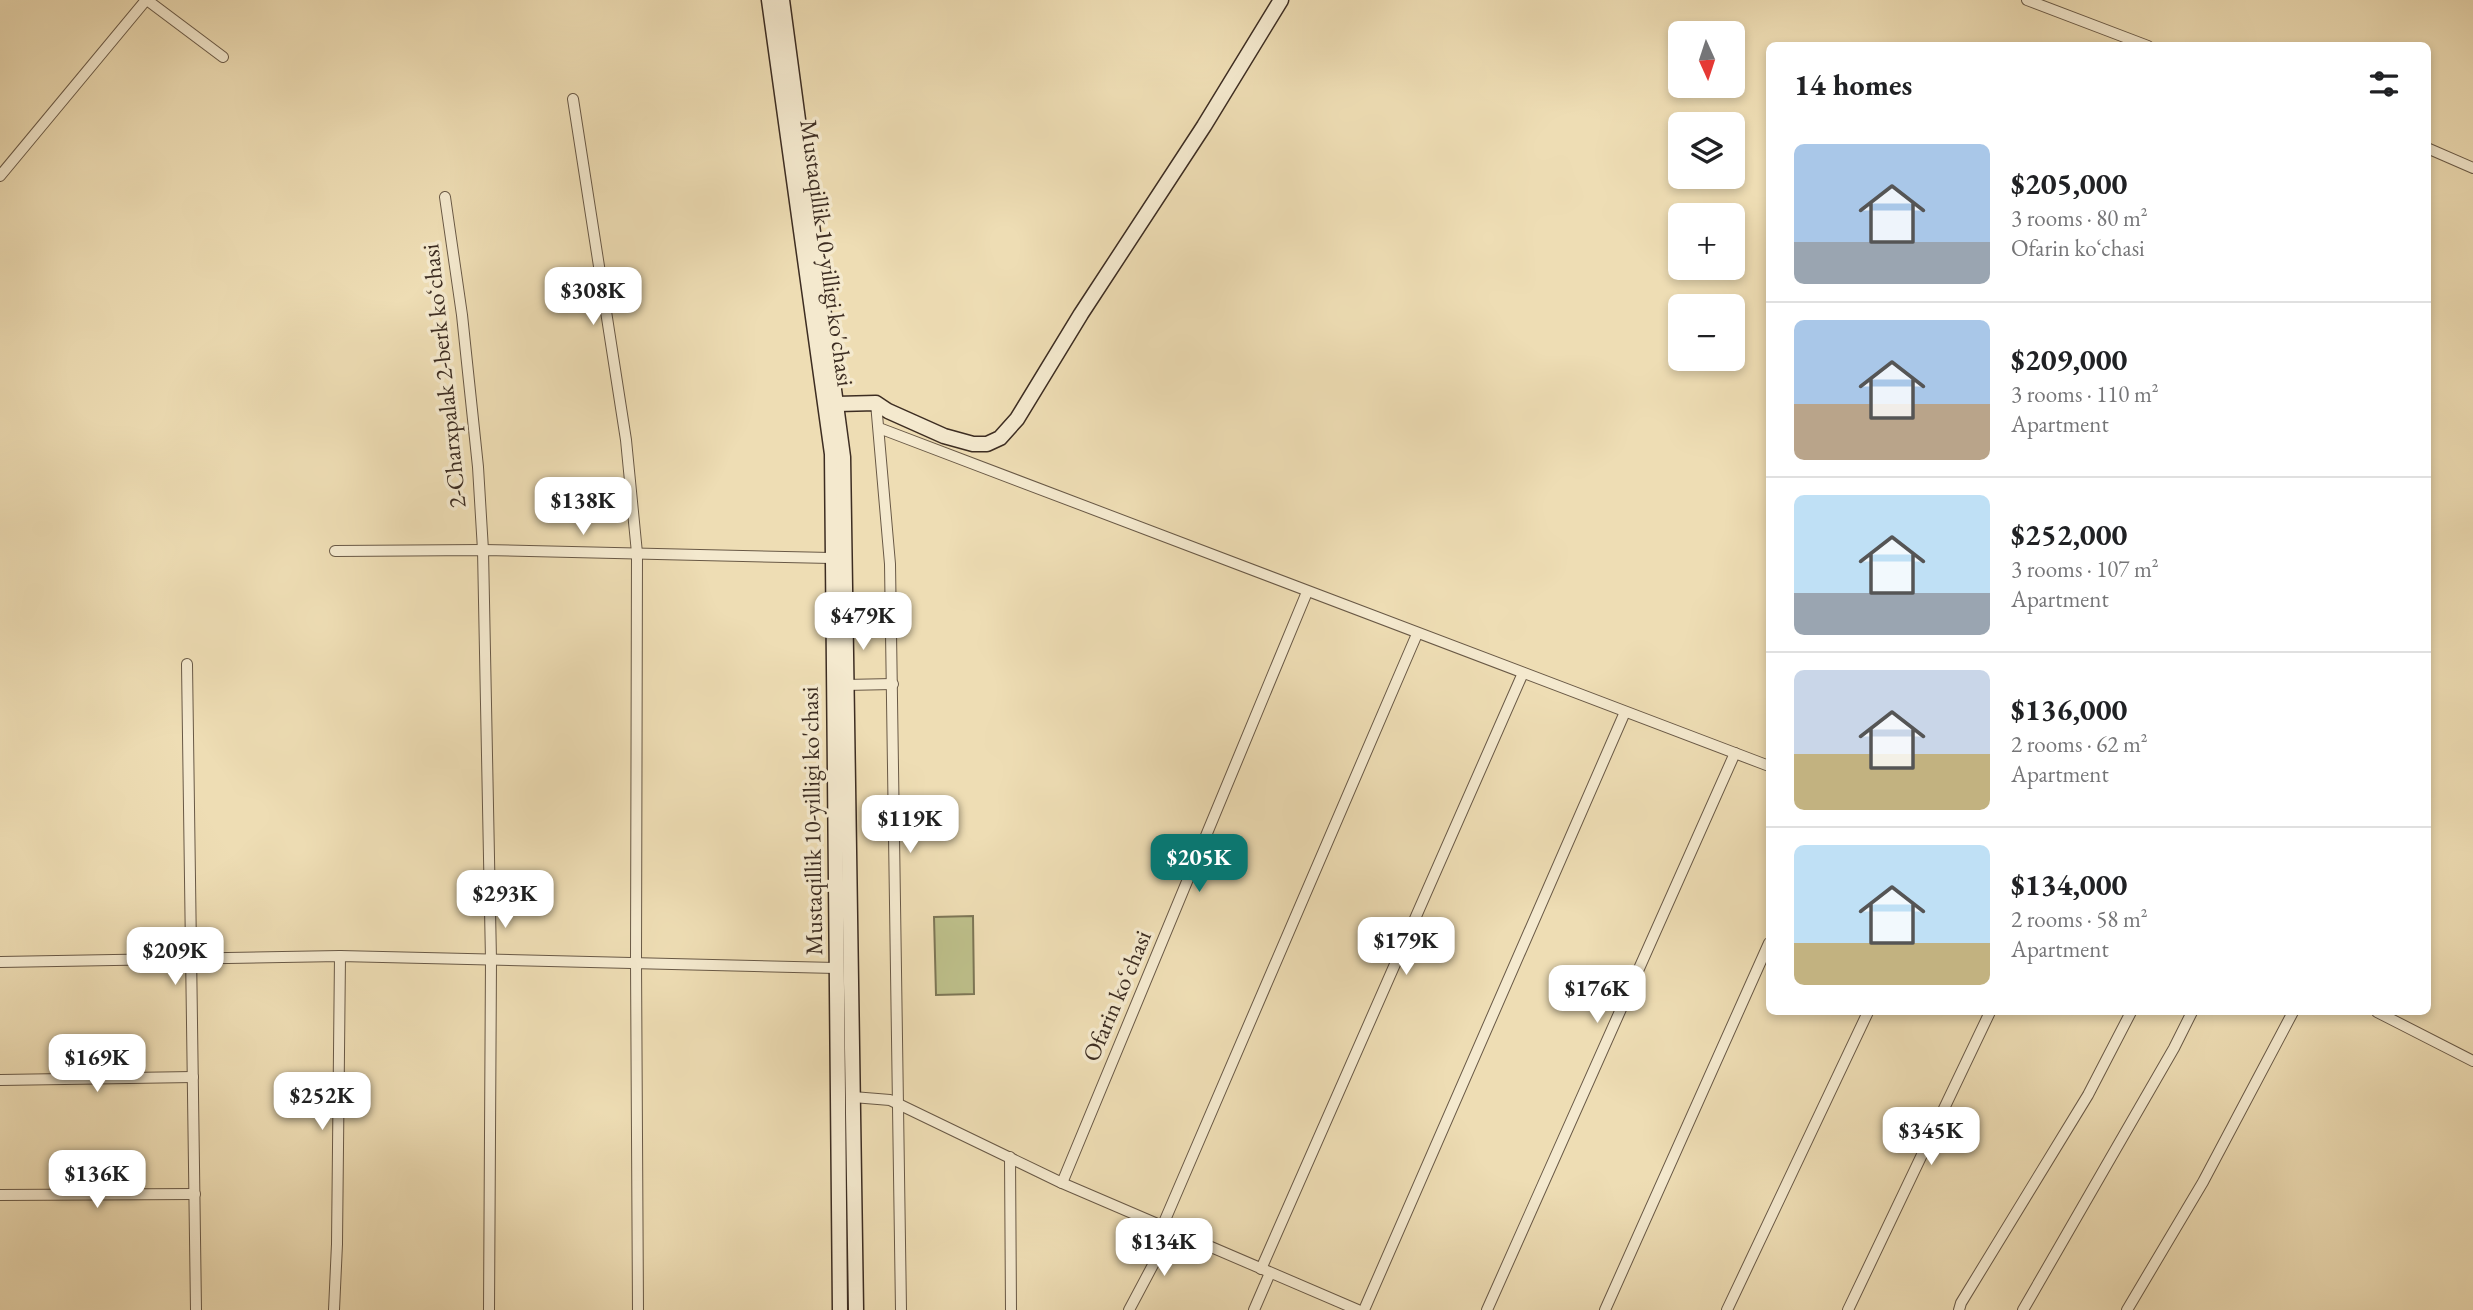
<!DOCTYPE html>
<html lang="en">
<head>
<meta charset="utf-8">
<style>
  :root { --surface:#fff; --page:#f2f2f2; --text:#202124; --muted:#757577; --line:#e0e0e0; --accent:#0f766e }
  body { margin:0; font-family:"EB Garamond",serif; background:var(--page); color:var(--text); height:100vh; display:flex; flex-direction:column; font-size:26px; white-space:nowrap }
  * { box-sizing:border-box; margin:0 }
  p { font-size:23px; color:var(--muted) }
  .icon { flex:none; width:38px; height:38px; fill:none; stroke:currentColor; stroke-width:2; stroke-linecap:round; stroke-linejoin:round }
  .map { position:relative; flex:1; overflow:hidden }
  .details { position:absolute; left:1766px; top:42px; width:665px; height:973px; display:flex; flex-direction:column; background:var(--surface); border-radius:10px; box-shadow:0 4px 10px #0003 }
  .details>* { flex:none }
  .needle { width:46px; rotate:177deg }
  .buttons { position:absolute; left:1668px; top:21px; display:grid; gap:14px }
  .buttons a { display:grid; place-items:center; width:77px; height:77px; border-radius:10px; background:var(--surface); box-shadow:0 4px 10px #0003; font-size:35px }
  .price { position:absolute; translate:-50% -60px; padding:0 16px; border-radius:14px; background:#fff; color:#222; font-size:23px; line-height:46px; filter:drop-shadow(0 2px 4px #0008) }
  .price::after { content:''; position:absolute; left:50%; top:42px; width:21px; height:16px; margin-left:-10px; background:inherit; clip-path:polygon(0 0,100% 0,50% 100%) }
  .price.on { background:var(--accent); color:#fff }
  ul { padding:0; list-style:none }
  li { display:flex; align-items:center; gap:21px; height:175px; padding:0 28px }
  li+li { border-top:2px solid var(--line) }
  li span { display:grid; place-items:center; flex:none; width:196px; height:140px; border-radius:10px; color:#555 }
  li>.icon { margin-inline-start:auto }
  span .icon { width:84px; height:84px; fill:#fffc; stroke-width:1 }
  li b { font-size:30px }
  h2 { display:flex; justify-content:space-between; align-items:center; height:84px; padding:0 28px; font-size:30px }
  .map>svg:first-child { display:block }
  .green { fill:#bdbf8a; stroke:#7d7656; stroke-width:2 }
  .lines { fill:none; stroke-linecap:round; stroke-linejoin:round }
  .street-casing { stroke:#695946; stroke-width:12 }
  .secondary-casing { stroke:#3d2d22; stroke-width:17 }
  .street { stroke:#f4e9ce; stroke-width:10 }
  .secondary { stroke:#f4e9ce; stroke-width:14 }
  .labels { text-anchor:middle; stroke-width:7; stroke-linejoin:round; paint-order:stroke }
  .street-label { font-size:24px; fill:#3d2d22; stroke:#f4e9ce }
</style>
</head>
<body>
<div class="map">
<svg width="2473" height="1310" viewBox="0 0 2473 1310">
  <rect width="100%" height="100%" fill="#eeddb4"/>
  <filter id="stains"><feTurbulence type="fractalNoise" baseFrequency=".00286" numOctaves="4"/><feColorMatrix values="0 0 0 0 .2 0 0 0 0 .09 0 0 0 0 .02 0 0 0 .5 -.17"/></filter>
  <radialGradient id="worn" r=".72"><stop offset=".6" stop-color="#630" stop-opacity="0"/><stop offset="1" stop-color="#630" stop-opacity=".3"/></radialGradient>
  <!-- green -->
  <path class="green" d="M973,916L974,994L936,995L934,917Z"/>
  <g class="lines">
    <defs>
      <g id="street">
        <path d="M147,0L223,57"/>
        <path d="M2027,0L2148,46"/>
        <path d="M573,99L626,440L637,553L636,963L638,1310"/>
        <path d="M2427,148L2473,168"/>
        <path d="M0,176L146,0"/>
        <path d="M445,197L462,315L478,467L483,550L491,960L489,1310"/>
        <path d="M876,403L890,564L901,1310"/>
        <path d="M879,428L1769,766"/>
        <path d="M335,551L483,550L831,558"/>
        <path d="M187,664C188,880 194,1095 196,1310"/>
        <path d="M845,685L893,684"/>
        <path d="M0,962L340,956L836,968"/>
        <path d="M2377,1012L2473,1061"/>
        <path d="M0,1080L193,1077"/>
        <path d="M853,1097L890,1100L1062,1183L1358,1310"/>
        <path d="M1010,1157L1011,1310"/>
        <path d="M1062,1183L1307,592"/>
        <path d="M0,1195L195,1194"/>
        <path d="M1162,1227L1417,634"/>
        <path d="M1261,1269L1523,673"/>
        <path d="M334,1310L337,1244L340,956"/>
        <path d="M1129,1310L1171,1231"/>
        <path d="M1254,1310L1270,1273"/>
        <path d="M1364,1310L1625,712"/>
        <path d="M1487,1310L1735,753"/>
        <path d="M1605,1310L1769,943"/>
        <path d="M1727,1310L1868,1012"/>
        <path d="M1848,1310L1990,1012"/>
        <path d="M1959,1310L1961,1303L2088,1095L2131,1012"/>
        <path d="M2023,1310L2174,1048L2192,1012"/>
        <path d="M2127,1310L2203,1182L2293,1012"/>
      </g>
      <g id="secondary">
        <path d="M769,0L832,454L840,1310"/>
        <path d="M782,0L843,457L856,1310"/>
        <path d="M837,404L876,403L888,411L944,436L973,444H987L1000,438L1017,419L1081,314L1204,126L1281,0"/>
      </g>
    </defs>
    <!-- street casing -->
    <use href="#street" class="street-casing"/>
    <!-- secondary casing -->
    <use href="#secondary" class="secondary-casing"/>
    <!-- street -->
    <use href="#street" class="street"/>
    <!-- secondary -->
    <use href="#secondary" class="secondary"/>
  </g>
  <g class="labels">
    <!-- street labels -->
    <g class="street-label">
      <text transform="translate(827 253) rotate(82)" y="8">Mustaqillik 10-yilligi ko'chasi</text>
      <text transform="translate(444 376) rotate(-96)" y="8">2-Charxpalak 2-berk koʻchasi</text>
      <text transform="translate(812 821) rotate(-91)" y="8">Mustaqillik 10-yilligi ko'chasi</text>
      <text transform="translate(1117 996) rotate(-67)" y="8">Ofarin koʻchasi</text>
    </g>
  </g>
  <rect width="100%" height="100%" filter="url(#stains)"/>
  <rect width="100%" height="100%" fill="url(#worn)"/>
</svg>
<div class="buttons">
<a><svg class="needle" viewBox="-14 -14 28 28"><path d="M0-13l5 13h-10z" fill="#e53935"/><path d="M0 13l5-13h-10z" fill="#757577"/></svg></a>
<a><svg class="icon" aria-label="layers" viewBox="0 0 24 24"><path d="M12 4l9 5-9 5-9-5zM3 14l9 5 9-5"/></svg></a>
<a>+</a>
<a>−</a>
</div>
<b class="price" style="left:593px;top:327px">$308K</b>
<b class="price" style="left:583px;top:537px">$138K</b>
<b class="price" style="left:863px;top:652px">$479K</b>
<b class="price" style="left:910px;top:855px">$119K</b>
<b class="price on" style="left:1199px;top:894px">$205K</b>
<b class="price" style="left:505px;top:930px">$293K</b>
<b class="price" style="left:1406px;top:977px">$179K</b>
<b class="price" style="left:175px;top:987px">$209K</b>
<b class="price" style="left:1597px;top:1025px">$176K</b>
<b class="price" style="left:97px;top:1094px">$169K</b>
<b class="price" style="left:322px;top:1132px">$252K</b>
<b class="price" style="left:1931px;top:1167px">$345K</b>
<b class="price" style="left:97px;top:1210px">$136K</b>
<b class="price" style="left:1164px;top:1278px">$134K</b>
<section class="details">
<h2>14 homes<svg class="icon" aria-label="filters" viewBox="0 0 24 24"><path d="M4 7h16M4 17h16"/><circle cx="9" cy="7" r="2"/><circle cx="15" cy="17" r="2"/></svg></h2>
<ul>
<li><span style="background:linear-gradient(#a9c7e8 70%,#9aa5b1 0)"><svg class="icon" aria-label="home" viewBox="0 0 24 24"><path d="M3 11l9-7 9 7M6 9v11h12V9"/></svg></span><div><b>$205,000</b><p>3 rooms · 80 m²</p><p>Ofarin koʻchasi</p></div></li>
<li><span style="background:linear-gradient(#a9c7e8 60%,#b9a48a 0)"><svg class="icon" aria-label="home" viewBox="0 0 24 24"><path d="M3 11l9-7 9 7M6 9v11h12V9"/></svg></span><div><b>$209,000</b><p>3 rooms · 110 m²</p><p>Apartment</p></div></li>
<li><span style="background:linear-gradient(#bfe0f5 70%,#9aa5b1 0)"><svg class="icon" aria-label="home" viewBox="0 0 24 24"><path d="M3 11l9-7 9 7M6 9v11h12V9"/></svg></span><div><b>$252,000</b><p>3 rooms · 107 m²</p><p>Apartment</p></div></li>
<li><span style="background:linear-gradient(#c9d6e8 60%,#c2b280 0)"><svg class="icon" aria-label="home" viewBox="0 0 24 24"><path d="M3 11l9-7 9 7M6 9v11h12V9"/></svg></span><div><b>$136,000</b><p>2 rooms · 62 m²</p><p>Apartment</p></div></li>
<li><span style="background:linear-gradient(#bfe0f5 70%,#c2b280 0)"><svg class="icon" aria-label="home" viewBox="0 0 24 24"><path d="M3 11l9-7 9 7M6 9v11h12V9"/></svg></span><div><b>$134,000</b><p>2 rooms · 58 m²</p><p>Apartment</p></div></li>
</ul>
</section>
</div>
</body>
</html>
